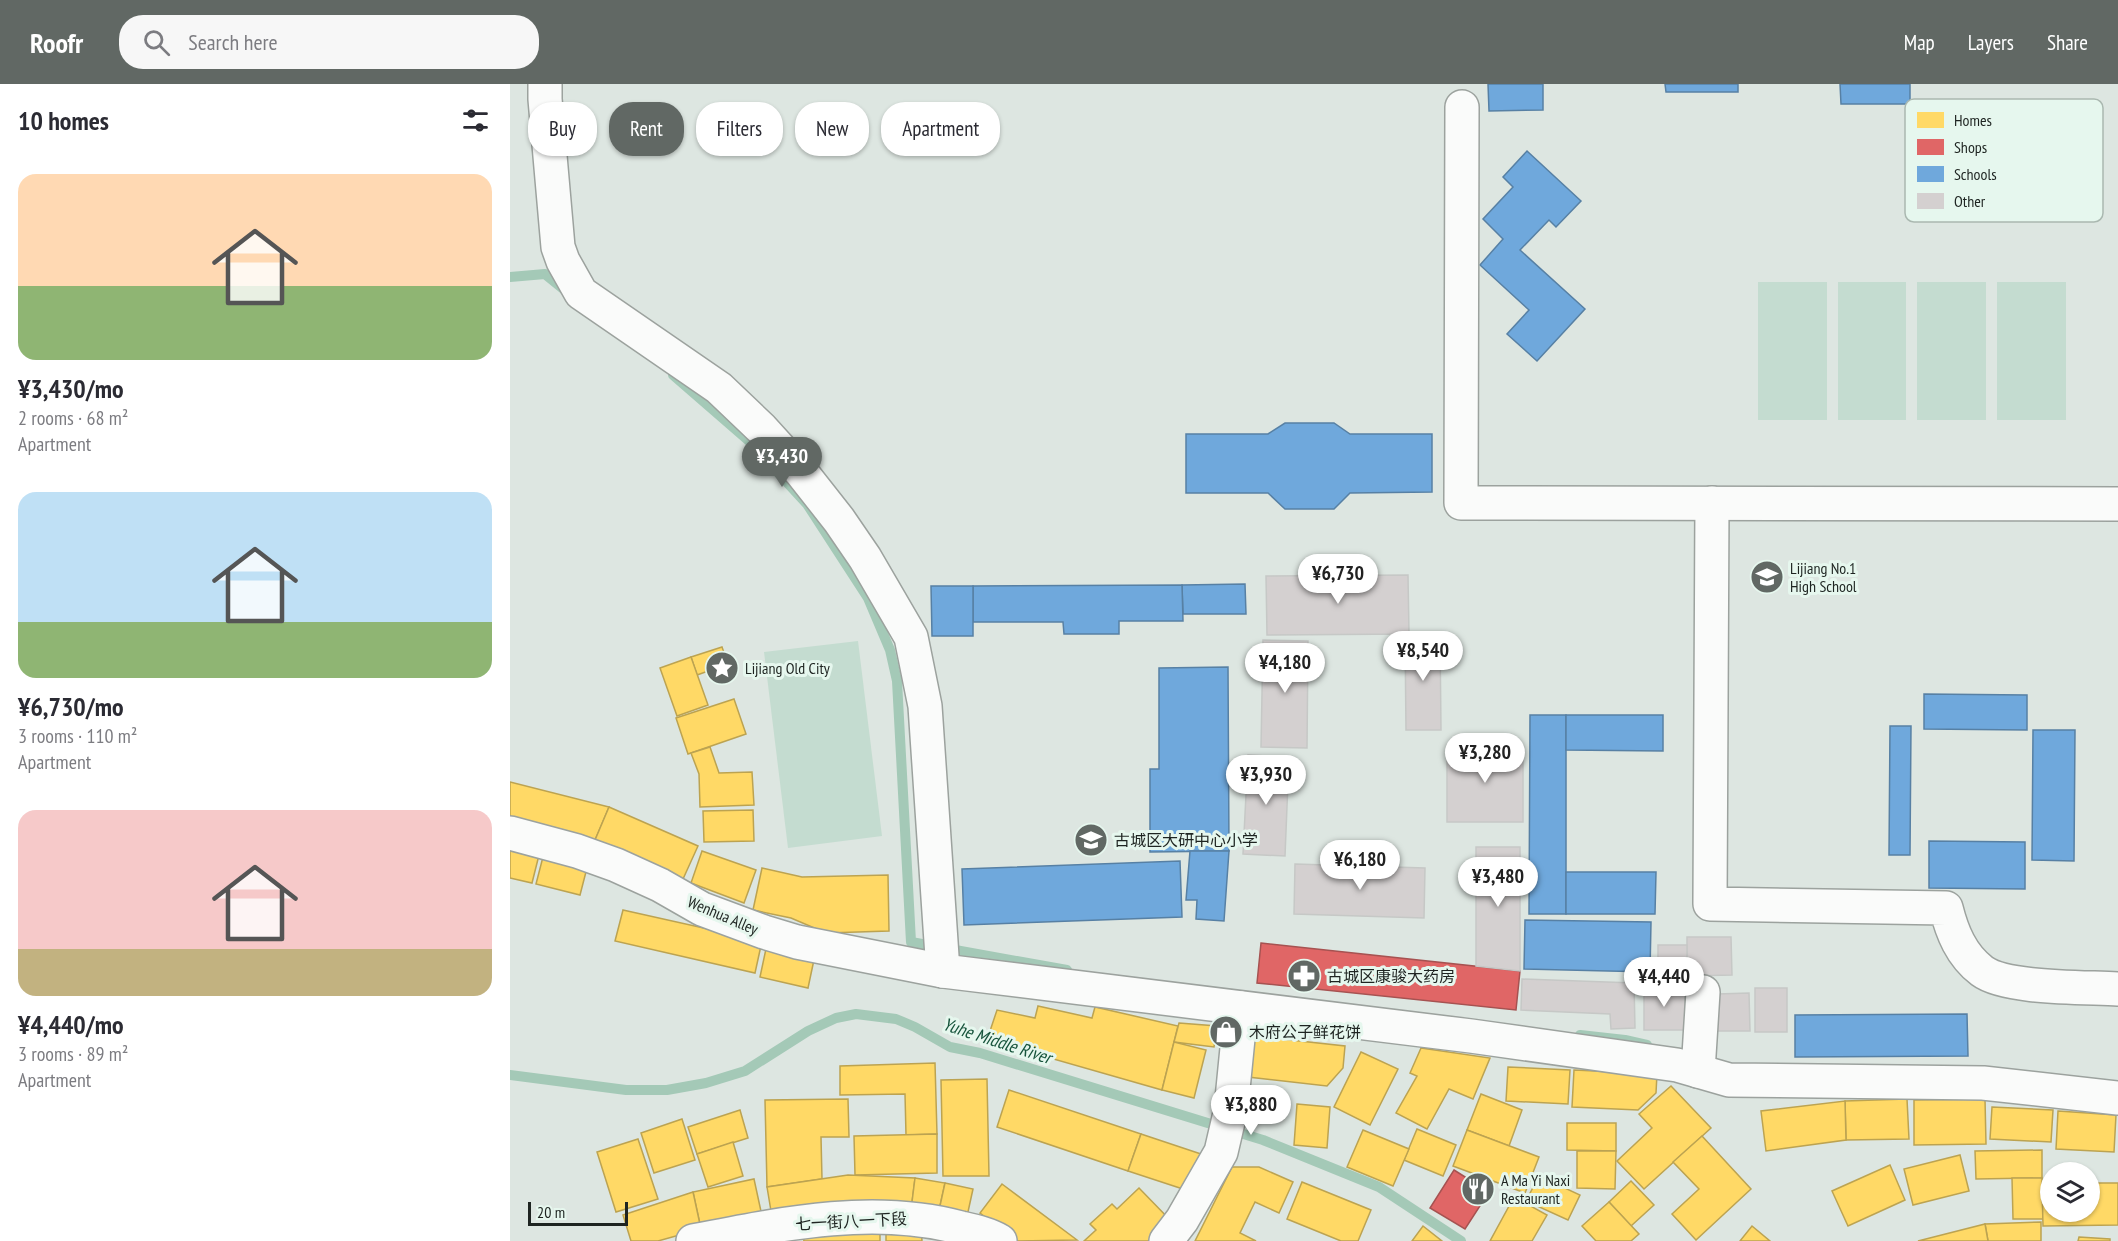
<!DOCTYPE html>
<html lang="en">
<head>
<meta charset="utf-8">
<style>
  :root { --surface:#fff; --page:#f7f7f7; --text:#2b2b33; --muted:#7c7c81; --accent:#616864 }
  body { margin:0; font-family:"PT Sans Narrow","Noto Sans SC",sans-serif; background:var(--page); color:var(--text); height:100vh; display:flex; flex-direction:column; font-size:22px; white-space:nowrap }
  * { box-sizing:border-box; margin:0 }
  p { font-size:20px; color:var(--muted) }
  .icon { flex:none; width:33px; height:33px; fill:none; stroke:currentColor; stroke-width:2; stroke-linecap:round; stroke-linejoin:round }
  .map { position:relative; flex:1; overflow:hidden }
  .panel { display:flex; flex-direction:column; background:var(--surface); width:510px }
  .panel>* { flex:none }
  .banner { position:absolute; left:18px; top:18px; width:570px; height:54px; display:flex; gap:12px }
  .controls { position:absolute; left:1530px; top:1078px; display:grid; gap:12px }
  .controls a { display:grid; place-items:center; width:60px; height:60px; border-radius:50%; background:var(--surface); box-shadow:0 2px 4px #0004; font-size:30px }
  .scale { position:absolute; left:18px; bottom:15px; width:100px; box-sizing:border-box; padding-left:6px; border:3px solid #1e2421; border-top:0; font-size:16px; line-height:21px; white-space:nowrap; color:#1e2421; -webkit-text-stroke:4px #e6f7ee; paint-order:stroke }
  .price { position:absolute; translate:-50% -51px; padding:0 14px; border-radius:21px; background:#fff; color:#222; font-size:20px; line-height:39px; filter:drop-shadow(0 2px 3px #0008) }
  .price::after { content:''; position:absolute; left:50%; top:36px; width:18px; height:14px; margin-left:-9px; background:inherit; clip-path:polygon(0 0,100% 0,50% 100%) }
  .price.active { background:var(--accent); color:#fff }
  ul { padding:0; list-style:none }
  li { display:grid; align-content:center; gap:12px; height:318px; padding:0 18px }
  li span { display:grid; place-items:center; height:186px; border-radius:18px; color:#555 }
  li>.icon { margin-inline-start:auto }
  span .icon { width:108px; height:108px; fill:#fffc; stroke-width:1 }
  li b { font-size:26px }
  h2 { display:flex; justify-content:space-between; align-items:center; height:72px; padding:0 18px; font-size:26px }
  .pill { padding:0 21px; border-radius:24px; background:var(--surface); box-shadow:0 2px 4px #0004; font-size:21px; line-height:54px }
  .pill.active { background:var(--accent); color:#fff }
  header { display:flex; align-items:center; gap:36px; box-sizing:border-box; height:84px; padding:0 30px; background:var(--accent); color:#fff }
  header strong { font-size:28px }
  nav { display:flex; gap:33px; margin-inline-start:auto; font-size:21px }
  .search { width:420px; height:54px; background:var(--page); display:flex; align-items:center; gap:15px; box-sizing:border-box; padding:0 21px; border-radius:24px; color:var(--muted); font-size:22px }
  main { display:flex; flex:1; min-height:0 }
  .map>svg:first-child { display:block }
  .green { fill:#c4dcd0 }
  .homes { fill:#ffd966; stroke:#bca351; stroke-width:1.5 }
  .shops { fill:#e06666; stroke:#a65251; stroke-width:1.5 }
  .schools { fill:#6fa8dc; stroke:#5780a4; stroke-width:1.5 }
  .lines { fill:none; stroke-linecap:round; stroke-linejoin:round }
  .stream { stroke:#a4c9b7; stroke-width:10 }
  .building { fill:#d4d0d0; stroke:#c6c8c6; stroke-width:1.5 }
  .minor-casing { stroke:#9ca29e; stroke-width:36 }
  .minor { stroke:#fafbfa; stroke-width:33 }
  .labels { text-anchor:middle; stroke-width:6; stroke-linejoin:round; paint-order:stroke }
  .poi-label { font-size:16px; fill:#1e2421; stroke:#e6f7ee; text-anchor:start }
  .street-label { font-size:16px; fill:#1e2421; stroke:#e6f7ee }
  .water-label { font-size:18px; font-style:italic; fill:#17543c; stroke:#e6f7ee }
  .key { fill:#e6f7ee; stroke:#aab8b0; stroke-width:1.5 }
  .key-label { font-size:16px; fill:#1e2421 }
</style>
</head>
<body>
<header>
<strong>Roofr</strong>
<div class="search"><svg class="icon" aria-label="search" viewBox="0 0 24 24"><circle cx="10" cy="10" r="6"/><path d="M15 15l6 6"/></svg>Search here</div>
<nav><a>Map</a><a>Layers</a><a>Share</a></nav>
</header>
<main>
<section class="panel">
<h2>10 homes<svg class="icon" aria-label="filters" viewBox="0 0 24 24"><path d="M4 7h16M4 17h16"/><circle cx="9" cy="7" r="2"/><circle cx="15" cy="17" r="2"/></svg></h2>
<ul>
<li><span style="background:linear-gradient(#ffd9b3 60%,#8fb573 0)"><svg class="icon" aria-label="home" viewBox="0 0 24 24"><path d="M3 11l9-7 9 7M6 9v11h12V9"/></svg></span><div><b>¥3,430/mo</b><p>2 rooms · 68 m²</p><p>Apartment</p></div></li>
<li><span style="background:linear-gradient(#bfe0f5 70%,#8fb573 0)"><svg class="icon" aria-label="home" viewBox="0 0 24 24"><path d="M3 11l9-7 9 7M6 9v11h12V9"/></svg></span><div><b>¥6,730/mo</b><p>3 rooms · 110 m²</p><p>Apartment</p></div></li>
<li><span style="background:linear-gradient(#f6c9c9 75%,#c2b280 0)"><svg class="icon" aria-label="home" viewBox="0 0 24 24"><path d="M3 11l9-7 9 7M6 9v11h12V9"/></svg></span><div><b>¥4,440/mo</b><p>3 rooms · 89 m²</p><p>Apartment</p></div></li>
</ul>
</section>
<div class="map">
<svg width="1608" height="1157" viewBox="0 0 1608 1157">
  <rect width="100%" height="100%" fill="#dde6e1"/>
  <!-- green -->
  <g class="green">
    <rect x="1248" y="198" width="69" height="138"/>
    <rect x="1328" y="198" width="68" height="138"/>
    <rect x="1407" y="198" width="69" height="138"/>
    <rect x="1487" y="198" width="69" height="138"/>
    <path d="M348,557L372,752L278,764L254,568Z"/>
  </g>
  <!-- homes -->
  <g class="homes">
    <path d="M212,563L218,580L187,591L181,573Z"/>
    <path d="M181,573L198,621L167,632L150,584Z"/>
    <path d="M224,615L236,650L178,670L166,634Z"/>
    <path d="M200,663L209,689L242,688L244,721L190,723L189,690L181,669Z"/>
    <path d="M0,698L99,723L85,756L0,735Z"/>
    <path d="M99,723L188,762L173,795L85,756Z"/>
    <path d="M243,726L244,757L194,758L193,727Z"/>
    <path d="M0,759L30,767L22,799L0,794Z"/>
    <path d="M192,767L246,786L234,819L181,799Z"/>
    <path d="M34,769L78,780L70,811L26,800Z"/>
    <path d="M252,784L292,793L378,791L379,847L316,849L281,834L243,826Z"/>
    <path d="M113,826L252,857L245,889L105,857Z"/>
    <path d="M257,860L305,871L298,904L250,893Z"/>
    <path d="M528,922L582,934L585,923L668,942L652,1006L477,956L487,926L525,934Z"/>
    <path d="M669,939L707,942L704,963L664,958Z"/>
    <path d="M743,952L835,962L833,984L817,1002L738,993Z"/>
    <path d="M664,958L696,966L684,1014L652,1006Z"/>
    <path d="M911,964L980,974L963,1015L939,1005L917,1045L886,1029L907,992L900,989Z"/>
    <path d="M851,968L888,985L860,1041L824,1023Z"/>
    <path d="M425,979L427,1050L396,1051L395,1010L330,1011V982Z"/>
    <path d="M998,983L1060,986L1058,1020L996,1017Z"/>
    <path d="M1064,986L1147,990L1146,1009L1128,1026L1062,1023Z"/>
    <path d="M477,995L479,1092H433L431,996Z"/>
    <path d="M1161,1002L1201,1044L1134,1105L1107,1077L1142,1044L1129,1030Z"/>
    <path d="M499,1006L631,1050L618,1087L487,1043Z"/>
    <path d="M971,1010L1012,1026L999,1062L957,1046Z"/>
    <path d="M338,1015L339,1053H311L312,1095L257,1103L255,1016Z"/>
    <path d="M1397,1015L1399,1055L1336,1056L1335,1017Z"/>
    <path d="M1475,1015L1476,1060L1404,1061V1016Z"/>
    <path d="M1335,1017L1336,1056L1256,1067L1251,1027Z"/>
    <path d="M787,1020L820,1023L817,1064L784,1061Z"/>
    <path d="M1482,1023L1543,1026L1541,1058L1480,1055Z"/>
    <path d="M230,1026L238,1054L187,1070L178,1043Z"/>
    <path d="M1548,1027L1606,1031L1604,1068L1546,1065Z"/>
    <path d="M172,1035L185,1076L144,1089L131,1049Z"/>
    <path d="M1057,1039H1106V1067L1057,1066Z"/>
    <path d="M907,1045L946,1061L933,1092L894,1076Z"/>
    <path d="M853,1046L899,1065L883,1102L837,1083Z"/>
    <path d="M957,1046L1029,1073L1015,1109L943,1082Z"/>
    <path d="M427,1050V1089L345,1091L344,1052Z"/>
    <path d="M631,1050L691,1070L679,1107L618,1087Z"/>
    <path d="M1192,1052L1241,1105L1186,1156L1162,1130L1189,1105L1163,1078Z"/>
    <path d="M128,1055L148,1115L106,1128L87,1068Z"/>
    <path d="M223,1058L233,1092L198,1103L187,1070Z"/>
    <path d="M1532,1066V1094L1466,1095L1465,1067Z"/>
    <path d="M1067,1067H1106L1105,1105L1067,1104Z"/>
    <path d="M1450,1071L1459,1107L1403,1121L1394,1085Z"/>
    <path d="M1380,1081L1395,1116L1338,1142L1322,1107Z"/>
    <path d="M722,1083H749L783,1098L769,1129L745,1118L730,1149L746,1157H685Z"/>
    <path d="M338,1091L405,1094L401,1126L262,1133L257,1103Z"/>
    <path d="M1029,1092L1070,1111L1058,1136L1016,1117Z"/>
    <path d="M405,1094L435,1099L428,1131L401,1126Z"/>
    <path d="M1502,1094H1532L1533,1135H1503Z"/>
    <path d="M244,1095L252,1132L191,1145L183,1108Z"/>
    <path d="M1121,1097L1144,1121L1121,1142L1099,1118Z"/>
    <path d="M792,1098L861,1126L848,1157H831L777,1135Z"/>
    <path d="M435,1099L463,1105L456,1137L428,1131Z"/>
    <path d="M1580,1099H1608V1141L1533,1142L1532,1100H1540V1128H1580Z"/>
    <path d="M492,1100L567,1156L507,1157L470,1129Z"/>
    <path d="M629,1104L662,1138L642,1157H574L586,1146L580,1140L602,1120L607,1125Z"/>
    <path d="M183,1108L191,1145L148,1157H121L113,1131Z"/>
    <path d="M1004,1113L1037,1131L1022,1157H980Z"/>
    <path d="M1099,1118L1129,1150L1121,1157H1086L1072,1142Z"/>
    <path d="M1531,1138V1157H1478L1475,1140Z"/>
    <path d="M1475,1140L1478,1157H1408Z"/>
    <path d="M376,1141H411L412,1157H376Z"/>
    <path d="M913,1142L932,1157H902Z"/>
    <path d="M1242,1142L1260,1157H1230Z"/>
    <path d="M370,1145V1157H294L291,1146Z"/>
    <path d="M1569,1153L1600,1155V1157H1568Z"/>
  </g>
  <!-- shops -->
  <g class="shops">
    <path d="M751,859L1010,887L1006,926L747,899Z"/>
    <path d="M944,1086L979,1108L955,1145L920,1124Z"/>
  </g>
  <!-- schools -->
  <g class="schools">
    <path d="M978,0H1033V26L979,27Z"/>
    <path d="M1155,0H1228V8H1156Z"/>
    <path d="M1330,0H1400V20H1331Z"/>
    <path d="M1017,67L1071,117L1046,143L1039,136L1010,166L1075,225L1027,277L997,250L1019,226L970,181L993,155L973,135L1003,103L993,93Z"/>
    <path d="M775,339H824L840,350H922V408L840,409L824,425H775L758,409H676V350H758Z"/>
    <path d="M735,500L736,530H673L672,501Z"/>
    <path d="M672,501L673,537H609V550H554L553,538H463V502Z"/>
    <path d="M421,502H463V552H422Z"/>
    <path d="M718,583L719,767L640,768V685H649V584Z"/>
    <path d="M1414,610L1517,611V646L1414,645Z"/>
    <path d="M1020,631H1056V830H1019Z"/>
    <path d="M1056,631H1153V667L1056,666Z"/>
    <path d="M1380,642H1401L1400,771H1379Z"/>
    <path d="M1523,646H1565L1564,777L1522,776Z"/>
    <path d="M1419,757L1515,758V805L1419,804Z"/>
    <path d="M680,767H719L714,837L686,835L687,816H676Z"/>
    <path d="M670,777L672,833L454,841L452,785Z"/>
    <path d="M1056,788H1146L1145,830H1056Z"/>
    <path d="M1015,836L1141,838L1140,888L1014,885Z"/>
    <path d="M1457,930L1458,972L1285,973V931Z"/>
  </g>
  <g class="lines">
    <!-- stream -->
    <g class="stream">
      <path d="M0,193L35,190L56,207"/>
      <path d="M163,291L239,357L297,420L358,514L380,566L387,597L401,858L557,886"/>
      <path d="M1070,951L1115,956L1137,961"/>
      <path d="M0,991L116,1006H157L196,999L235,987L298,947L326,934L346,930L386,935L405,943L440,963L470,969L753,1056L869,1103L951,1157"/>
    </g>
  </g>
  <!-- building -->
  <g class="building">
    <path d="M898,491L899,550L757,551L756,492Z"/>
    <path d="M930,549L931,646H896L895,550Z"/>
    <path d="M753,556L798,557L797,664L751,663Z"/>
    <path d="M937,661L1013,662V738H937Z"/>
    <path d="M738,671L779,673L775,772L733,770Z"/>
    <path d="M966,763H1010V887L966,882Z"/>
    <path d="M785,780L915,784L914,834L784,830Z"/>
    <path d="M1177,853H1221L1222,891L1177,892Z"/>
    <rect x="1148" y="861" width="29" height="31"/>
    <path d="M1012,895L1124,899L1125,944L1101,945L1100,930L1011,926Z"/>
    <path d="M1134,902L1175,903V946H1134Z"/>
    <rect x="1245" y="904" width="32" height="44"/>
    <path d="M1239,909L1240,947H1207V910Z"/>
  </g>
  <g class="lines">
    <defs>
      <g id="minor">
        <path d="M35,0V15L48,163L53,177L71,209L209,304L252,345L292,389L329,436L355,474L401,553L415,622L433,887"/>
        <path d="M952,23L951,419L1608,420"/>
        <path d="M1202,419L1200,820L1436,824C1442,848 1451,871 1472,887C1496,905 1576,903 1608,905"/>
        <path d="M0,749L67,767L106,781L150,801L192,825L254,848L287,858L433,887L961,952L1167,981L1219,996L1473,999L1608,1014"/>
        <path d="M1188,987L1193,908"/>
        <path d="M183,1157C270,1140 364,1120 451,1144C464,1147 478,1150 490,1157"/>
        <path d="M656,1157L672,1136L711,1068L721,1025L731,924"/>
      </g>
    </defs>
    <!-- minor casing -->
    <use href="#minor" class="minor-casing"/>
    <!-- minor -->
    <use href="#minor" class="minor"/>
  </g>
  <!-- icons -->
  <defs>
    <symbol id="school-disc" viewBox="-11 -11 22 22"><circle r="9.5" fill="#616864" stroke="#e6f7ee"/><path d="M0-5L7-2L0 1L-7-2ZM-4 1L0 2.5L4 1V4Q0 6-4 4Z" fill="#fff"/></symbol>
    <symbol id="sight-disc" viewBox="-11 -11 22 22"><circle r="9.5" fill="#616864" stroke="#e6f7ee"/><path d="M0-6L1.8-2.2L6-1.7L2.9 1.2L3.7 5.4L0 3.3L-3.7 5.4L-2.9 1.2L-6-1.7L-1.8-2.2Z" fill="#fff"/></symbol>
    <symbol id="pharmacy-disc" viewBox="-11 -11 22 22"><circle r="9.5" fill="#616864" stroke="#e6f7ee"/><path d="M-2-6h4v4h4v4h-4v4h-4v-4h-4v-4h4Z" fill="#fff"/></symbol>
    <symbol id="shop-disc" viewBox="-11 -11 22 22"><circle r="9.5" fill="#616864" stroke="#e6f7ee"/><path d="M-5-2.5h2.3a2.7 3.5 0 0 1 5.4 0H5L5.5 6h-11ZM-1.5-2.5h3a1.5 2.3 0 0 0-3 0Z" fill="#fff"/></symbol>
    <symbol id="restaurant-disc" viewBox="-11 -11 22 22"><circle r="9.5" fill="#616864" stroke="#e6f7ee"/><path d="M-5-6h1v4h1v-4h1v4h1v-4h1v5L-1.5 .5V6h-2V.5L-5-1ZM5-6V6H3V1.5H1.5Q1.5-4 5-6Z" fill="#fff"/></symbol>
  </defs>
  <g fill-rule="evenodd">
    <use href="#school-disc" x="1238" y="474" width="38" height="38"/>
    <use href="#sight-disc" x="193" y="565" width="38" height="38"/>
    <use href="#school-disc" x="562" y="737" width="38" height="38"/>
    <use href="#pharmacy-disc" x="775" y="873" width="38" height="38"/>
    <use href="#shop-disc" x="697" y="929" width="38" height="38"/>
    <use href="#restaurant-disc" x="949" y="1086" width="38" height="38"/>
  </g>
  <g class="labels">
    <!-- poi labels -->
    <g class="poi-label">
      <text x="1280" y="490">Lijiang No.1<tspan x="1280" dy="18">High School</tspan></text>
      <text x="235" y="590">Lijiang Old City</text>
      <text x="604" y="762">古城区大研中心小学</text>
      <text x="817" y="898">古城区康骏大药房</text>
      <text x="739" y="954">木府公子鲜花饼</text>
      <text x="991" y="1102">A Ma Yi Naxi<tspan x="991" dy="18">Restaurant</tspan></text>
    </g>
    <!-- street labels -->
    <g class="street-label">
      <text transform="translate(213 831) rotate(23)" y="6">Wenhua Alley</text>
      <text transform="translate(341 1137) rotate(-3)" y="6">七一街八一下段</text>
    </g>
    <!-- water labels -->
    <g class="water-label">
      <text transform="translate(487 957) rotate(18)" y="6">Yuhe Middle River</text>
    </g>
  </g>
  <!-- legend -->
  <rect x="1395" y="15" width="198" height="123" rx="9" class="key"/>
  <rect x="1407" y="28" width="27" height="16" fill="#ffd966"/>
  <rect x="1407" y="55" width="27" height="16" fill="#e06666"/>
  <rect x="1407" y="82" width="27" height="16" fill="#6fa8dc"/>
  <rect x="1407" y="109" width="27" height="16" fill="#d4d0d0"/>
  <g class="key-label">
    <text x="1444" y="42">Homes</text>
    <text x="1444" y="69">Shops</text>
    <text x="1444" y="96">Schools</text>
    <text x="1444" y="123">Other</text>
  </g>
</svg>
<div class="controls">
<a><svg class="icon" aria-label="layers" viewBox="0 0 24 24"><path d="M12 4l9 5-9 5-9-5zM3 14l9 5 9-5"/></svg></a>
</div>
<div class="scale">20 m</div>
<b class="price active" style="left:272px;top:404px">¥3,430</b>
<b class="price" style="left:828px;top:521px">¥6,730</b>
<b class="price" style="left:913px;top:598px">¥8,540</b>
<b class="price" style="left:775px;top:610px">¥4,180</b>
<b class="price" style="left:975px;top:700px">¥3,280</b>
<b class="price" style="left:756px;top:722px">¥3,930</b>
<b class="price" style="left:850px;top:807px">¥6,180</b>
<b class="price" style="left:988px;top:824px">¥3,480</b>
<b class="price" style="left:1154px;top:924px">¥4,440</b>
<b class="price" style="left:741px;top:1052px">¥3,880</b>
<div class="banner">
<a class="pill">Buy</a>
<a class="pill active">Rent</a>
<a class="pill">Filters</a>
<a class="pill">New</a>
<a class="pill">Apartment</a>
</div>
</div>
</main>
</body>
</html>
